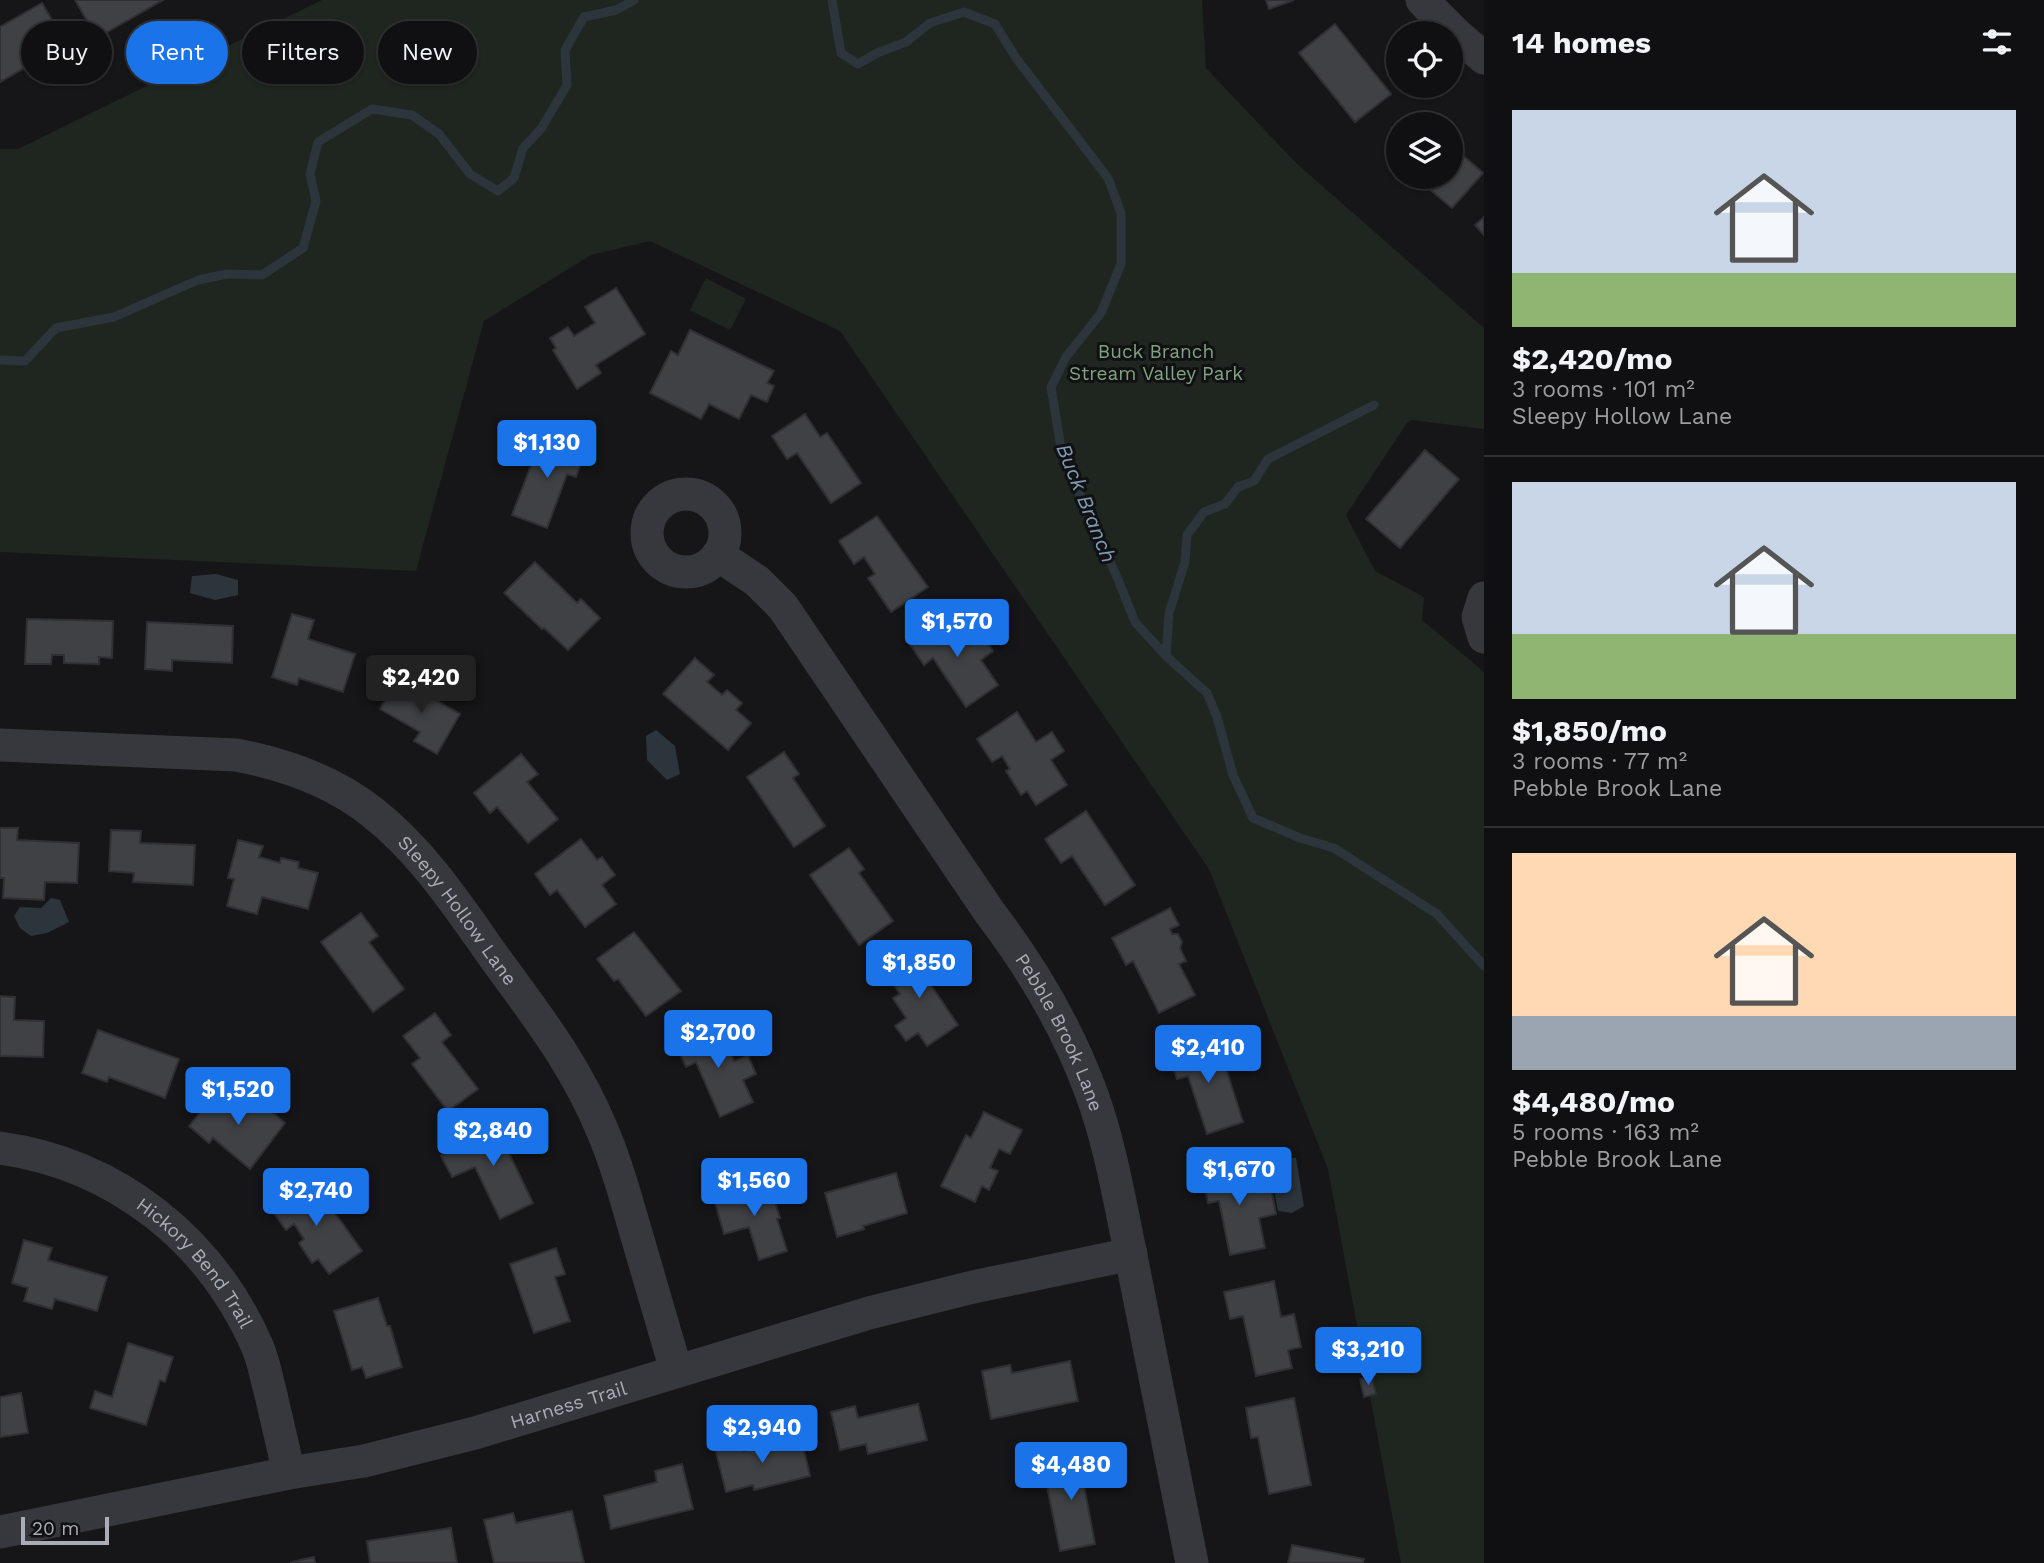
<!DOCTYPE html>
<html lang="en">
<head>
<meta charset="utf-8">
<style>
  :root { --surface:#101012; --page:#19191b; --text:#f1f3f6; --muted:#9c9d9f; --line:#303032; --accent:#1a73e8 }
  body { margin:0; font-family:"Work Sans",sans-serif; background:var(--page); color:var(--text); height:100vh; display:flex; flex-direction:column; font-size:26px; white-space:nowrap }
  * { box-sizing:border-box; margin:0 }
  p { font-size:23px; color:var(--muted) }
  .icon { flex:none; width:38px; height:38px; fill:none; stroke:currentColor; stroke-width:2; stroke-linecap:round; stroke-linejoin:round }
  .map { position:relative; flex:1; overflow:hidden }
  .side { display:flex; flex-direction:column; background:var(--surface); width:560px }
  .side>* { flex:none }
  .guide { position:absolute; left:21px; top:21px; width:665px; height:63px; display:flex; gap:14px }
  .buttons { position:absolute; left:1386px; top:21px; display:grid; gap:14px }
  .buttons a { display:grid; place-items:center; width:77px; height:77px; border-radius:50%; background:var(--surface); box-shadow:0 2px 5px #0004,0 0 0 2px var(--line); font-size:35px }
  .scale { position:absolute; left:21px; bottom:18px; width:88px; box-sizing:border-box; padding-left:7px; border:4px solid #a8adb8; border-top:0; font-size:19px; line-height:24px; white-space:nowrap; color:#a8adb8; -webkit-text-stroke:5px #111113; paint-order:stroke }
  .price { position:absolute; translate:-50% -60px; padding:0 16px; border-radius:7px; background:var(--accent); color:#fff; font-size:23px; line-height:46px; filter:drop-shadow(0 2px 4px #0008) }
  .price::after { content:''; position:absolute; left:50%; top:42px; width:21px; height:16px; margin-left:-10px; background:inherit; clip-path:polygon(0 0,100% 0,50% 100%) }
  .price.current { background:#222; color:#fff }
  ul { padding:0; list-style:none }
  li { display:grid; align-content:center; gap:14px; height:371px; padding:0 28px }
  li+li { border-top:2px solid var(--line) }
  li span { display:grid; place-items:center; height:217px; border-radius:0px; color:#555 }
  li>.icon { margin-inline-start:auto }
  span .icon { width:126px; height:126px; fill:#fffc; stroke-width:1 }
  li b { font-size:30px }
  h2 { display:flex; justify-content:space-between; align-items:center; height:84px; padding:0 28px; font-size:30px }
  .chip { padding:0 24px; border-radius:32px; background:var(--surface); box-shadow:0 2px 5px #0004,0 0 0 2px var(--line); font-size:24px; line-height:63px }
  .chip.current { background:var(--accent); color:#fff }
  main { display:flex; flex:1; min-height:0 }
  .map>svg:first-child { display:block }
  .green { fill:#1e261f }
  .water { fill:#2c353c }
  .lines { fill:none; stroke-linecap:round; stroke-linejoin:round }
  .stream { stroke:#2c353c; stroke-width:9 }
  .building { fill:#404145; stroke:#303034; stroke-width:2 }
  .minor { stroke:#37383d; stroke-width:33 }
  .labels { text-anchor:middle; stroke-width:6; stroke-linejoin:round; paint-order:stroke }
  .park-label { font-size:19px; fill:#7fa381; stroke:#111113 }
  .street-label { font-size:19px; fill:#a8adb8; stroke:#111113 }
  .water-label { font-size:21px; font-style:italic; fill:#7f9bb3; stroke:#111113 }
</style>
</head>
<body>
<main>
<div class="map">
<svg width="1484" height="1563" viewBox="0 0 1484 1563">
  <rect width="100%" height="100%" fill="#161618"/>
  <!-- green -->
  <g class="green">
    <path d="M322,0H1202L1206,68L1295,162L1484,328V429L1411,420L1407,423L1346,515L1375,571L1424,597L1422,620L1484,672V1563H1401L1328,1169L1209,869L840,331L650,241L591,255L484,321L416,571L0,552V149H18Z"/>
    <path d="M706,278L746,299L730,330L690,310Z"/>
  </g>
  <!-- water -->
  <g class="water">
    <path d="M216,574L238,580V595L215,600L190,593L192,576Z"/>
    <path d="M656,730L675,746L680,774L667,780L647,760L646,736Z"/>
    <path d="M51,898L60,900L69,922L47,933L31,936L20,928L14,916L20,907L41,908Z"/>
    <path d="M1281,1157L1296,1158L1304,1206L1292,1213L1278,1211L1269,1164Z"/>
  </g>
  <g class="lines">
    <!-- stream -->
    <g class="stream">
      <path d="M832,0L841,53L858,64L877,53L906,42L930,23L964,12L995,24L1016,58L1108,178L1121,213V264L1101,313L1066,357L1051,387L1062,454L1117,577L1135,622L1166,656L1207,693L1217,717L1233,775L1253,818L1300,838L1334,848L1437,914L1484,966"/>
      <path d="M0,360L25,361L56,328L114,317L198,280L227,274L262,275L303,248L316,201L310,174L318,142L372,109L412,115L439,134L470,174L498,191L514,178L523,148L541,129L567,85L565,50L584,17L616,10L634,0"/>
      <path d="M1166,656L1169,613L1185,562L1187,535L1204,512L1225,504L1238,487L1254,481L1268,459L1374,405"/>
    </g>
  </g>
  <!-- building -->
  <g class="building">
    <path d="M75,0H163L97,38Z"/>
    <path d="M1266,0H1294L1269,9Z"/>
    <path d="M42,3L66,44L0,82V27Z"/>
    <path d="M1335,24L1391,94L1355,122L1299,53Z"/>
    <path d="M1415,115L1426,124H1408Z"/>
    <path d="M1398,135V162L1385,151Z"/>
    <path d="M1451,145L1483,173L1452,208L1415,177H1451Z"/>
    <path d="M1484,217V235L1475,225Z"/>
    <path d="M616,288L645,334L596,365L601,373L577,389L553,350L556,348L550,338L568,327L574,336L595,323L585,307Z"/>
    <path d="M690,330L774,371L767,383L774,386L767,402L751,395L739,419L709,404L701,419L650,393L671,351L678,355Z"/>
    <path d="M805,414L820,437L827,433L861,483L831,503L797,453L787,459L772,436Z"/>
    <path d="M543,434L586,450L576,477L567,474L547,528L512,515Z"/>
    <path d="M1425,450L1459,479L1400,548L1366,519Z"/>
    <path d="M877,516L928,587L891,612L868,578L875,574L864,557L854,564L839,541Z"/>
    <path d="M535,562L577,603L581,599L600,618L568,650L544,628L542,629L504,593Z"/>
    <path d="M292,614L314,620L308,639L355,654L343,692L299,678L297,685L272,677Z"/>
    <path d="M940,618L955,642L977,627L993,651L981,660L998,685L966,707L933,658L924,665L907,640Z"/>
    <path d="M27,619L113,621L112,658L99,657V664L64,663V655H52L51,664H25Z"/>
    <path d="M147,622L233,626L232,663L172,660V671L145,669Z"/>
    <path d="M695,658L714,675L707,682L722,695L727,690L742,703L736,710L751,723L728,750L663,694Z"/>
    <path d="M398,679L460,714L437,754L414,741L420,732L380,709Z"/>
    <path d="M1017,712L1036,742L1052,732L1064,751L1051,760L1067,785L1036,805L1027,791L1021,795L1006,771L1010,769L1002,756L992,762L977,739Z"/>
    <path d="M784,752L799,774L793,778L825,826L794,847L747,777Z"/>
    <path d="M521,754L538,774L527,782L558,819L528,843L497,807L490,813L474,793Z"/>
    <path d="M1086,811L1135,885L1105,905L1072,856L1061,863L1045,839Z"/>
    <path d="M0,828H18L17,840L79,843L77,883L45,882L44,900L3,898L4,878H0Z"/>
    <path d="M111,830L141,831L140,843L195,845L193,885L133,882L134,873L109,871Z"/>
    <path d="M581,839L597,860L602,857L615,875L602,885L616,904L585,927L557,890L550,895L535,874Z"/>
    <path d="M238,840L263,846L259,857L280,863L281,858L299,862L298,868L318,873L308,909L262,897L257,914L227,906L234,879L228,878Z"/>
    <path d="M849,848L864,869L859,873L893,921L859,945L810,875Z"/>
    <path d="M1170,908L1179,925L1170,929L1172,934H1178L1182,942L1180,948L1186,961L1179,964L1195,995L1159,1013L1133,961L1126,965L1112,938Z"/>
    <path d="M361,913L378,936L369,942L404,989L373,1012L321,942Z"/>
    <path d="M634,932L681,991L646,1016L618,979L614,981L597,959Z"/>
    <path d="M916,948L931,970L924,975L958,1025L927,1046L918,1033L906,1041L895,1026L906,1018L893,998L900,994L883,970Z"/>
    <path d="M0,996L15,997L14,1020L44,1021L43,1057L0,1056Z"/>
    <path d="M435,1013L451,1035L442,1042L478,1089L448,1111L412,1064L420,1058L403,1036Z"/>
    <path d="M712,1026L723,1050L728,1047L734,1061L748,1056L756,1074L743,1080L753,1102L720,1117L696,1062L686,1067L675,1043Z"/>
    <path d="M98,1030L179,1059L165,1098L109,1077L107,1082L82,1073Z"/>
    <path d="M1212,1039L1221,1066L1225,1065L1243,1122L1207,1134L1188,1076L1177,1079L1168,1054Z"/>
    <path d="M218,1090L240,1108L251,1094L285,1123L250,1169L213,1138L209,1143L189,1126Z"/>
    <path d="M984,1112L1022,1130L1010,1154L999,1149L990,1168L998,1171L989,1190L982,1186L975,1202L941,1186L966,1135L971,1138Z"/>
    <path d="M505,1120L517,1145L507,1149L533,1203L500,1219L475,1167L452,1177L441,1156L472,1141L470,1137Z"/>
    <path d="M1246,1164L1251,1192L1271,1188L1276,1214L1259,1218L1265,1248L1230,1255L1219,1201L1208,1203L1202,1173Z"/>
    <path d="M896,1173L907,1213L863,1226L864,1229L837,1237L825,1193Z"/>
    <path d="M302,1181L318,1204L325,1199L362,1251L329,1274L318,1259L312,1263L299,1243L304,1239L294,1224L286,1230L268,1205Z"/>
    <path d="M769,1182L780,1218L777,1219L787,1251L759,1260L749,1227L724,1234L714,1199Z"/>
    <path d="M24,1240L52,1248L48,1260L107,1277L97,1311L55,1299L52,1309L24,1301L28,1288L12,1283Z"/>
    <path d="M556,1248L565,1274L555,1277L570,1321L534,1333L510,1264Z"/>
    <path d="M1274,1281L1281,1317L1294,1314L1301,1347L1288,1350L1292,1368L1256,1376L1243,1316L1230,1319L1224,1292Z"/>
    <path d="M378,1298L387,1326H390L402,1367L366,1378L362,1367L352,1370L334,1311Z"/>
    <path d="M128,1343L173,1357L165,1382L160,1380L146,1425L90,1408L95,1391L112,1397Z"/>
    <path d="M1070,1361L1078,1401L991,1419L982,1371L1010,1365L1012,1373Z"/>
    <path d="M1372,1377L1376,1394L1364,1397L1360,1379Z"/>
    <path d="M21,1393L28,1433L0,1437V1397Z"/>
    <path d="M1294,1398L1311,1485L1269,1494L1258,1437L1251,1438L1246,1408Z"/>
    <path d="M918,1404L927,1440L868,1454L866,1444L840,1450L831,1412L855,1406L858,1418Z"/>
    <path d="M801,1437L810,1476L754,1490L753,1485L726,1492L715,1448L741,1441L744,1451Z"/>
    <path d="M1089,1457L1094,1484L1084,1486L1095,1544L1060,1551L1043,1466Z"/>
    <path d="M682,1464L693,1509L611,1529L604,1496L657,1482L655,1471Z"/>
    <path d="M572,1511L584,1563H494L484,1520L513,1513L516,1523Z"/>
    <path d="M451,1528L457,1563H370L367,1541Z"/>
    <path d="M1292,1545L1364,1559L1363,1563H1288Z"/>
    <path d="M314,1557L315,1563H291V1562Z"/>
  </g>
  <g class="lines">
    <!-- minor -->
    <g class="minor">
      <path d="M1422,0L1456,34L1484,58"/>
      <circle cx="686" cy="533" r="39"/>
      <path id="s1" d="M718,555L757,581L783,607L990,913C1032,968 1067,1027 1091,1092C1110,1143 1120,1203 1131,1256C1151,1359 1172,1461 1192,1563"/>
      <path d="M1484,598L1478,617L1484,637"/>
      <path id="s2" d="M0,745L236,755C284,764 333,781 372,812C422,851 458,906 494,957C537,1016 575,1064 603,1132C617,1164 626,1199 636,1233C649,1279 663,1324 676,1370"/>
      <path id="s3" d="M0,1148C117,1164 212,1241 258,1348C264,1363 267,1380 271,1395C277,1421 283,1447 289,1473"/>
      <path id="s4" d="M0,1532L289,1473L364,1461L475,1433L869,1313L973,1287L1131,1254"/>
    </g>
  </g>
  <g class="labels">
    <!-- park labels -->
    <g class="park-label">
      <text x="1156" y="358">Buck Branch<tspan x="1156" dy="22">Stream Valley Park</tspan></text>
    </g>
    <!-- street labels -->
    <g class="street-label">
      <text dy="7" stroke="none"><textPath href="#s2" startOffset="516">Sleepy Hollow Lane</textPath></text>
      <text dy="7" stroke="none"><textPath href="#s1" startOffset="592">Pebble Brook Lane</textPath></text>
      <text dy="7" stroke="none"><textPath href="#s3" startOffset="234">Hickory Bend Trail</textPath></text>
      <text dy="7" stroke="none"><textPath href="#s4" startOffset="583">Harness Trail</textPath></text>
    </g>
    <!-- water labels -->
    <g class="water-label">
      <text transform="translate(1086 503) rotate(68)" y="7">Buck Branch</text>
    </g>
  </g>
</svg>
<div class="buttons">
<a><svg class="icon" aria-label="locate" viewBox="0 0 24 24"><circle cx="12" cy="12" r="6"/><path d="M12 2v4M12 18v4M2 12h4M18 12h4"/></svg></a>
<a><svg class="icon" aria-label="layers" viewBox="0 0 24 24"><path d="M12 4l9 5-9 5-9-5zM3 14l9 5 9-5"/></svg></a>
</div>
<div class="scale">20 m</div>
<b class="price" style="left:547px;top:480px">$1,130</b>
<b class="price" style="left:957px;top:659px">$1,570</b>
<b class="price current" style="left:421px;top:715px">$2,420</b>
<b class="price" style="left:919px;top:1000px">$1,850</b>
<b class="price" style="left:718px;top:1070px">$2,700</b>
<b class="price" style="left:1208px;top:1085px">$2,410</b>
<b class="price" style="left:238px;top:1127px">$1,520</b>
<b class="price" style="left:493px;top:1168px">$2,840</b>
<b class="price" style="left:1239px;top:1207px">$1,670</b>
<b class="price" style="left:754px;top:1218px">$1,560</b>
<b class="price" style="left:316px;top:1228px">$2,740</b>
<b class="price" style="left:1368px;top:1387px">$3,210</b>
<b class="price" style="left:762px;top:1465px">$2,940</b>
<b class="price" style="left:1071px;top:1502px">$4,480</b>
<div class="guide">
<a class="chip">Buy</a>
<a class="chip current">Rent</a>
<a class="chip">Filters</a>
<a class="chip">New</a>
</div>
</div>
<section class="side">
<h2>14 homes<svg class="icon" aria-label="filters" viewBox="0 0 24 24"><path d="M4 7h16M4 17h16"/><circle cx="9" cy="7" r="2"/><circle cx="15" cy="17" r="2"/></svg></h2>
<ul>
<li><span style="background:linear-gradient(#c9d6e8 75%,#8fb573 0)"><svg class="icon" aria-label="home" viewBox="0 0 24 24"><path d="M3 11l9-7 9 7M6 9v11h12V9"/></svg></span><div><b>$2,420/mo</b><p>3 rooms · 101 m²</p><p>Sleepy Hollow Lane</p></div></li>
<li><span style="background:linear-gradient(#c9d6e8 70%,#8fb573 0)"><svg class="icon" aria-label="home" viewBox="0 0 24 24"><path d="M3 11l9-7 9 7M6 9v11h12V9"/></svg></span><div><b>$1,850/mo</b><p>3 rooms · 77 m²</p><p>Pebble Brook Lane</p></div></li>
<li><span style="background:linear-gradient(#ffd9b3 75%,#9aa5b1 0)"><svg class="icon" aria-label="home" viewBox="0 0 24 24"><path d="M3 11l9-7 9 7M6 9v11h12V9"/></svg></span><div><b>$4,480/mo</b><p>5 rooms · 163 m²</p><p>Pebble Brook Lane</p></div></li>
</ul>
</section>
</main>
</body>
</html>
